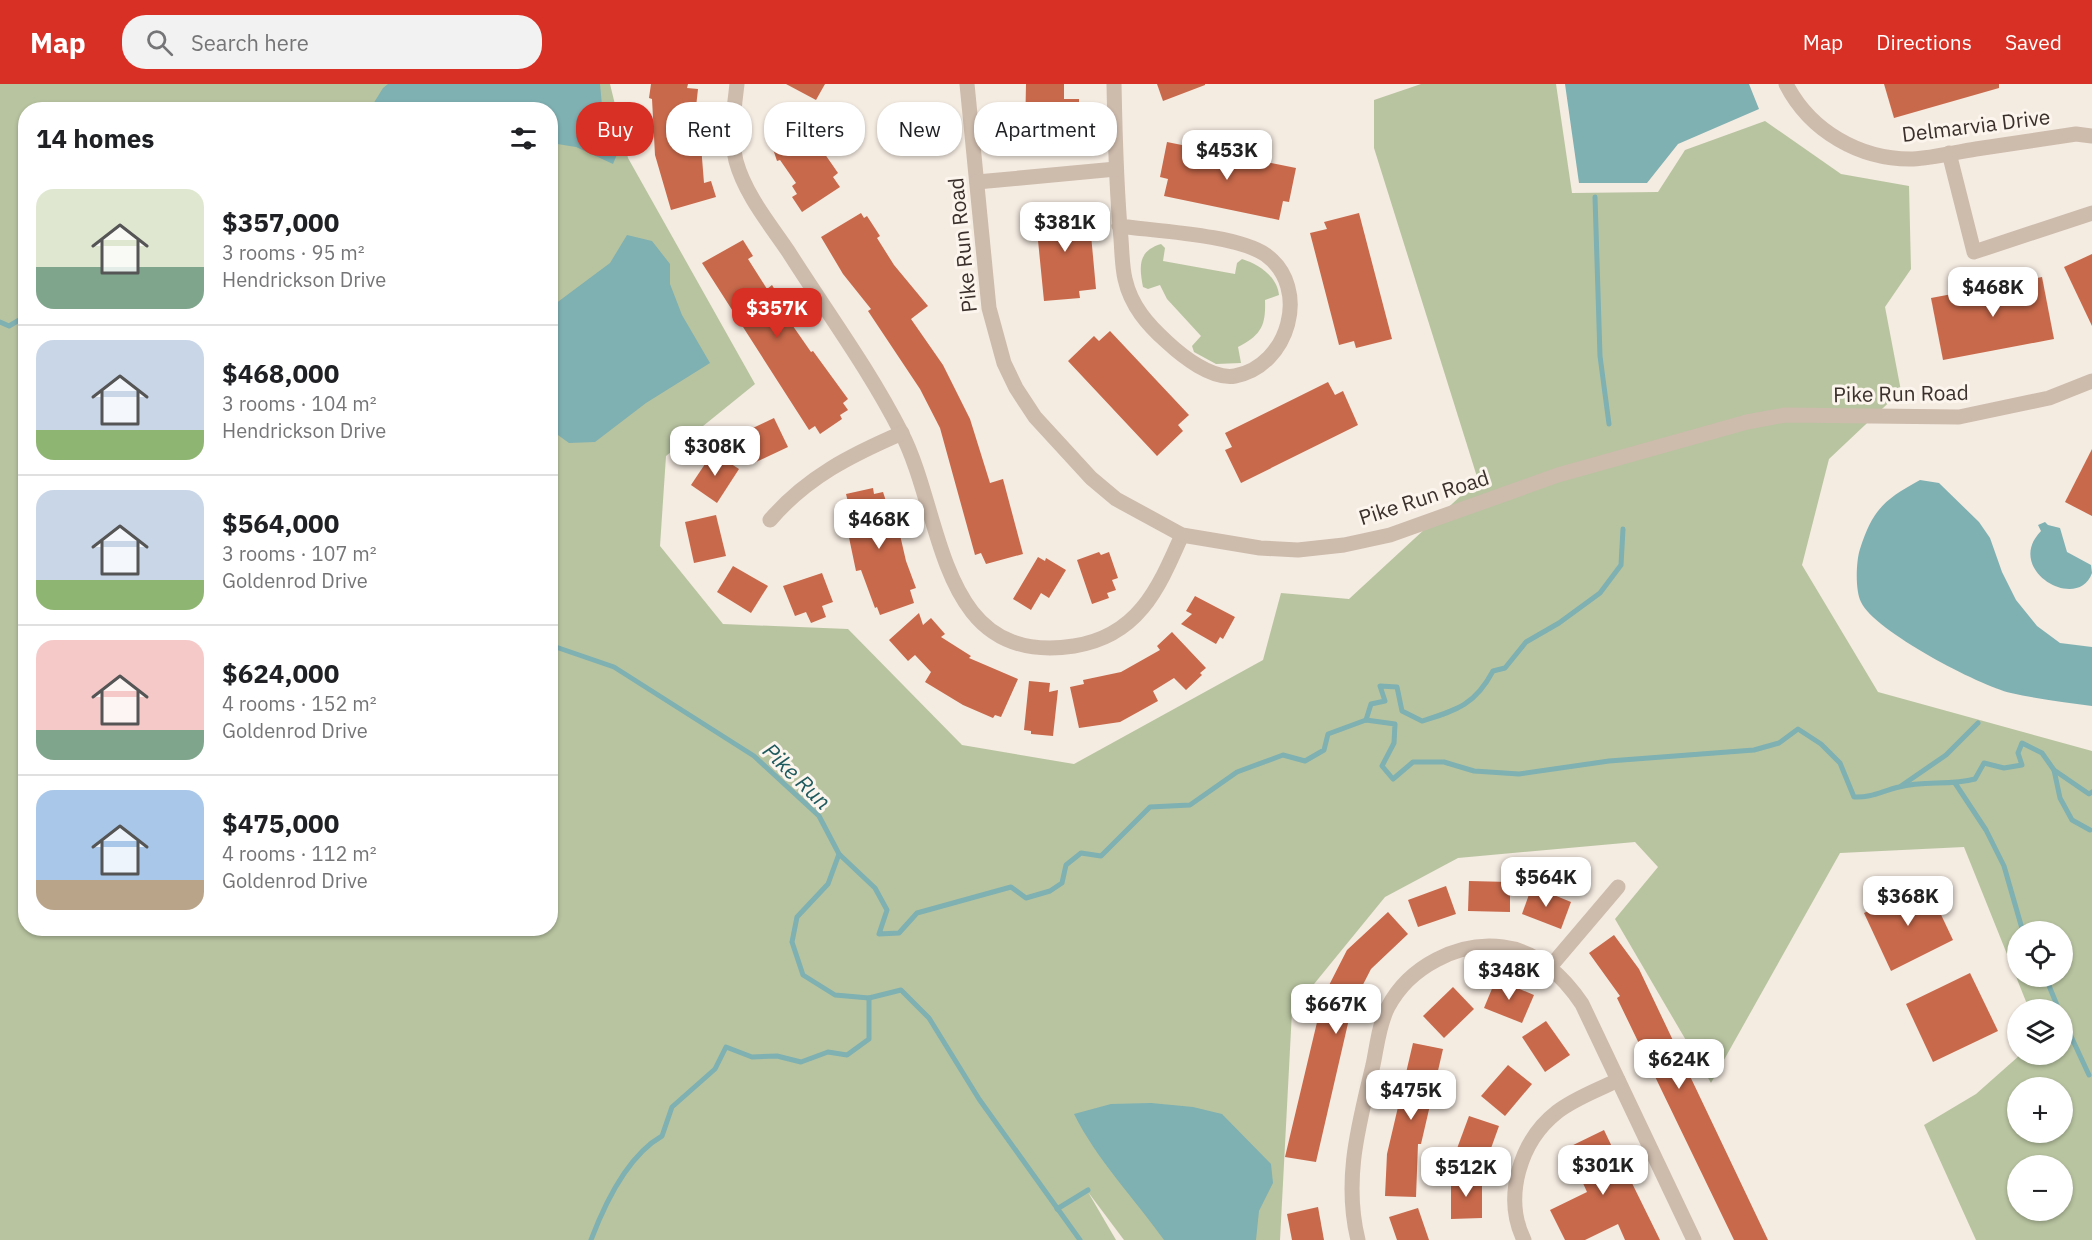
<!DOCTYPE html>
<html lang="en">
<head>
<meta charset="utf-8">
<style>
  :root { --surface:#fff; --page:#f2f2f2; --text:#202124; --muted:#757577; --line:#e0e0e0; --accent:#d93025 }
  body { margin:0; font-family:"IBM Plex Sans",sans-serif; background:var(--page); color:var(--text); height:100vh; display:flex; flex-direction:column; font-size:22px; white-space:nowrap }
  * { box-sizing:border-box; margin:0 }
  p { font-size:20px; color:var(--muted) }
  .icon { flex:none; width:33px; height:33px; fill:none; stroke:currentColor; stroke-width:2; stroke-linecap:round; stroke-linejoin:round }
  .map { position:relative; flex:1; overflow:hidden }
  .drawer { position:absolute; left:18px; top:18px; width:540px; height:834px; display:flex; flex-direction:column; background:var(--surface); border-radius:24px; box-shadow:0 2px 4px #0004 }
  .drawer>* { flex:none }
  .top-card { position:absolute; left:576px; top:18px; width:570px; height:54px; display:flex; gap:12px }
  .controls { position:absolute; left:2007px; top:837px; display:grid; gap:12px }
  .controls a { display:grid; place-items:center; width:66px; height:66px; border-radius:50%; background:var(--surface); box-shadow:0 2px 4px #0004; font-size:30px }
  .price { position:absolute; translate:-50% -51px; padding:0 14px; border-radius:12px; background:#fff; color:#222; font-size:20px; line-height:39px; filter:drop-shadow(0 2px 3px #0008) }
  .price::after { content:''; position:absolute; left:50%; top:36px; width:18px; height:14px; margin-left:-9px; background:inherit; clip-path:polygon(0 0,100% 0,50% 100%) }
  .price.on { background:var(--accent); color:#fff }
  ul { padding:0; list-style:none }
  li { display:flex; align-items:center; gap:18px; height:150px; padding:0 18px }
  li+li { border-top:2px solid var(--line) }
  li span { display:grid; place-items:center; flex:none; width:168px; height:120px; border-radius:18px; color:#555 }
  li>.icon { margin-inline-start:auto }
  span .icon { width:72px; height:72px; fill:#fffc; stroke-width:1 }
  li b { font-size:26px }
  h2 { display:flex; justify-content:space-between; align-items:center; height:72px; padding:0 18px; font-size:26px }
  .pill { padding:0 21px; border-radius:24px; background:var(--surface); box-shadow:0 2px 4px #0004; font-size:21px; line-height:54px }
  .pill.on { background:var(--accent); color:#fff }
  header { display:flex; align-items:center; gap:36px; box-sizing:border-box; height:84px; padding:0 30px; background:var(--accent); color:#fff }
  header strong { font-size:28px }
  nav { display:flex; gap:33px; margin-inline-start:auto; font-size:21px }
  .search { width:420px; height:54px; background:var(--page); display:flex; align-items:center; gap:15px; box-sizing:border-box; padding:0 21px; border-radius:24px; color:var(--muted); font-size:22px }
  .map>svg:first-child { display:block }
  .green { fill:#b8c4a0; fill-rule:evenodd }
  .water { fill:#7fb0b2 }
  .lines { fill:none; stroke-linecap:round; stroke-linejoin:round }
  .stream { stroke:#7fb0b2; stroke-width:5 }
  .building { fill:#c8694b }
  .minor { stroke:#cdbbac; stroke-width:15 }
  .labels { text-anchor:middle; stroke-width:6; stroke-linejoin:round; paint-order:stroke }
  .street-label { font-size:21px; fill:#3b302b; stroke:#fbf5ee }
  .water-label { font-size:22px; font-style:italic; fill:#1f5a5e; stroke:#fbf5ee }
</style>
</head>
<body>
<header>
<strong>Map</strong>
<div class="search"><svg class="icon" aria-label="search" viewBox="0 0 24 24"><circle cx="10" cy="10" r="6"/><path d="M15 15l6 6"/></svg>Search here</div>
<nav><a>Map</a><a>Directions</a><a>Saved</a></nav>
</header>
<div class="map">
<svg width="2092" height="1156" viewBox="0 0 2092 1156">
  <rect width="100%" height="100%" fill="#f4ebe1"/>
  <!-- green -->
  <g class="green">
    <path d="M0,0H610L628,74L755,300L666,372L660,462L723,540L848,545L962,661L1074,680L1263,576L1281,509L1349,515L1478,396L1374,64V16L1421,0H1556L1572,109L1658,108L1685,66L1765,37L1841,90L1909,102L1911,185L1885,223L1901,307L1829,375L1802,481L1878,608L2092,667V1156H1976L1924,1041L1976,1010L2020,971L2062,970V926L2029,925L1964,763L1840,769L1711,999L1615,835L1658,783L1635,758L1458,774L1385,813L1292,927L1280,1156H1124L1088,1108L1116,1156H0ZM26,26H550V844H26ZM2018,848H2062V892H2018ZM2018,1004H2062V1048H2018ZM2018,1082H2062V1126H2018Z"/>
    <path d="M1161,160L1165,164L1163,177L1235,190L1237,179L1242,175C1258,180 1277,192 1279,211L1265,216C1266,242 1261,251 1238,263L1241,279L1216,280L1194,268L1192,262L1201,252L1167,215L1160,201L1148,205L1143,203C1139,182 1138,167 1161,160Z"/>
  </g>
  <!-- water -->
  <g class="water">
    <path d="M388,0H600L603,32L618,68L613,80L576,63L551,59L550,26L370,25L383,4Z"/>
    <path d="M1565,0H1749L1759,25L1678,60L1647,99H1579Z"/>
    <path d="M627,151L652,157L670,180V200L682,231L710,279L646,319L595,358L569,359L551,346V223L610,179Z"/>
    <path d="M1920,396L1939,399L1979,438L1990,454L2002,488L2016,516L2037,542L2060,559L2092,563V622C2065,618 2038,615 2011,609C1980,602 1874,547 1861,518C1855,506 1856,477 1860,465C1873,425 1884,416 1920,396Z"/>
    <path d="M2045,438L2048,441L2060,444L2067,468L2091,481L2092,489C2078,529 2003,486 2041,447L2038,441Z"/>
    <path d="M1151,1019L1193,1023L1222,1030L1271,1080L1273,1099L1259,1127L1256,1156H1164C1134,1114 1097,1076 1074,1030L1111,1020Z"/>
  </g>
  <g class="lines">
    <!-- stream -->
    <g class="stream">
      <path d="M1595,113L1600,272L1609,340"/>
      <path d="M0,238L9,242L26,232"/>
      <path d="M550,561L614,583L754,672L819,732L839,770L828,800L797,833L792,858L803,891L835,911L869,914L901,906L929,934L979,1015L1080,1156"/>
      <path d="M1366,636L1371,620L1385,617L1380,602L1397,603L1402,627L1422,637C1457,626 1475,621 1493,587L1505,584L1526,558L1559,539L1600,509L1621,481L1623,445"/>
      <path d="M2054,686L2060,714L2072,736L2090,746"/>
      <path d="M1955,699L1986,746L2004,782L2023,848"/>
      <path d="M1901,702L1946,671L1978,639"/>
      <path d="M839,770L875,804L887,826L879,850L899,849L917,829L1011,803L1026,814L1050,807L1062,799L1066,781L1081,769L1101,772L1150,723L1190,721L1237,688L1283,671L1305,677L1324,666L1328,650L1366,636L1395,640L1394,659L1382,682L1393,695L1413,678H1444L1474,687L1519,690L1609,677L1754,666L1779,659L1798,645L1821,660L1840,679L1854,713C1871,714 1882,707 1899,703C1924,696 1950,702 1975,695L1984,679L2004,684L2022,681L2018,669L2022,659L2042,669L2054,686L2089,710L2092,708"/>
      <path d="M2045,892L2059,926"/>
      <path d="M2062,933L2089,991"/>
      <path d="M1057,1125L1088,1106"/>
      <path d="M591,1156C605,1119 627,1072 662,1052L672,1023L715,985L726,963L752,973L777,972L801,978L828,968L847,971L869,955V914"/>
    </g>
  </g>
  <!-- building -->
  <g class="building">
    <path d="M651,0H688L687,4L698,5L693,50L700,49L704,99L711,97L716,113L671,126L655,71L652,15L649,14Z"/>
    <path d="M786,0H825L816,16Z"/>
    <path d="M1026,0H1064V15H1079V42H1062V49L1025,48Z"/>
    <path d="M1157,0H1205V1L1163,17Z"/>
    <path d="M1884,0H1999V4L1894,34Z"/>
    <path d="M815,32L825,62L820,63L838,89L833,93L840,103L802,128L792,113L797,110L792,102L796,99L780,76L777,77L770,56L787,50L784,41Z"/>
    <path d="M1167,58L1296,84L1289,118L1283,117L1279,136L1164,112L1168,95L1160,93Z"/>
    <path d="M1072,122L1073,131L1089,129L1096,205L1079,207L1080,214L1044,217L1035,126Z"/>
    <path d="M861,129L864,134L867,132L880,152L877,154L894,181L928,222L911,235L943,281L970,335L990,399L1003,395L1023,470L986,480L981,469L975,471L940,344L920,305L868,227L871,225L843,190L821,153Z"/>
    <path d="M1359,129L1392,255L1356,264L1354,257L1339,261L1310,149L1327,145L1324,138Z"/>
    <path d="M743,156L753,172L748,175L767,205L772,201L783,219L779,222L811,268L813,267L848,315L843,319L848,326L840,331L842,335L820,350L815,342L809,346L702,179Z"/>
    <path d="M2092,170V242L2064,183Z"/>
    <path d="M2042,193L2054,255L1943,276L1931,214Z"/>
    <path d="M1110,247L1189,331L1178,341L1183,347L1157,372L1068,277L1094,252L1099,257Z"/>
    <path d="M1328,298L1335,311L1343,307L1358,341L1241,399L1225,366L1232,363L1225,349Z"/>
    <path d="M774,334L788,363L750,381L736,352Z"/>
    <path d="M2092,365V432L2065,418Z"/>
    <path d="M713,368L739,385L717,419L691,401Z"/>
    <path d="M873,404L874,410L883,408L886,417L892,416L906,477L916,504L910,506L914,519L880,531L877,523L875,524L861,486L856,487L842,420L848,418L846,410Z"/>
    <path d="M716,431L726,472L694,479L685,438Z"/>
    <path d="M1099,468L1101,471L1109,468L1118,494L1112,496L1116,506L1107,509L1109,514L1092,520L1077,476Z"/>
    <path d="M1038,473L1045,477L1046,474L1066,486L1049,514L1041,509L1031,526L1013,515Z"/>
    <path d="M733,482L768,502L751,529L717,508Z"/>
    <path d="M822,489L833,518L822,522L826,533L811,539L806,528L795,532L783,502Z"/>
    <path d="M1195,512L1235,533L1223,555L1220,553L1216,560L1181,540L1192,530L1186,527Z"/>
    <path d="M919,529L923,541L931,534L945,550L941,553L971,572L969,574L1018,595L1001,633L995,631L993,634L963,621L925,598L931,588L915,571L908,577L889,556Z"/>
    <path d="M1172,548L1206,584L1200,589L1202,591L1186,606L1174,594L1153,607L1158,617L1120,638L1079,644L1070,603L1084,600L1083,596L1121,588L1160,566L1157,562Z"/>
    <path d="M1029,597L1050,599L1049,608L1058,606L1053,652L1031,650V647L1024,646Z"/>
    <path d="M1469,797L1510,798V828L1468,827Z"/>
    <path d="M1926,799L1953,856L1891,887L1864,829Z"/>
    <path d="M1446,802L1456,830L1418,843L1408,816Z"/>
    <path d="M1532,802L1571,818L1561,845L1522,830Z"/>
    <path d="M1388,828L1408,850L1371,885L1352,922L1316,1078L1285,1073L1323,913L1347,866Z"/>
    <path d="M1614,851L1639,885L1768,1156H1734L1617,914L1620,912L1589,869Z"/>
    <path d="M1970,889L1998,947L1933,978L1906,920Z"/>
    <path d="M1496,895L1534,911L1522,939L1484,924Z"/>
    <path d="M1453,903L1474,925L1444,954L1423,932Z"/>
    <path d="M1546,937L1570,971L1545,988L1522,953Z"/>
    <path d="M1413,959L1443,965L1421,1060H1418L1416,1113L1385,1112L1387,1070Z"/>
    <path d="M1508,981L1532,1000L1505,1032L1481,1012Z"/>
    <path d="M1469,1032L1499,1042L1485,1081L1455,1070Z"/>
    <path d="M1604,1046L1625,1090L1627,1089L1660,1156H1625L1618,1140L1585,1156H1565L1550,1126L1587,1108L1567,1064Z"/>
    <path d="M1482,1093V1134L1451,1135V1094Z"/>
    <path d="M1318,1123L1324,1156H1292L1287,1130Z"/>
    <path d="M1418,1124L1429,1156H1397L1389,1133Z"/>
  </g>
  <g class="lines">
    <!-- minor -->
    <g class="minor">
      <path d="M737,0C734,25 730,51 736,77C745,110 769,139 788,167C826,227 869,285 901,348C945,433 937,583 1074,562C1139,552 1159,503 1182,451"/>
      <path d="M967,0L989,224L1004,279L1016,304L1035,333L1091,394L1116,415L1182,451L1260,464L1298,466L1344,461L1390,451L1558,391L1747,338L1785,331L1959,333L2049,314L2092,297"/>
      <path d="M1114,0C1115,52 1116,103 1121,155C1122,168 1122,182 1125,195C1131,222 1148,241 1167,258C1182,272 1212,296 1235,292C1289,282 1311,204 1266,171C1238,151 1156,147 1119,142"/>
      <path d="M1786,0C1810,47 1860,76 1913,75C1934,74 1956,68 1976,65C2009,60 2042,55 2076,50L2092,52"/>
      <path d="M1949,69L1974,168L2092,129"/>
      <path d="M977,98L1116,85"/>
      <path d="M770,436C807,393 851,371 902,349"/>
      <path d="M1550,883L1618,803"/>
      <path d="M1358,1156C1343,1095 1359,1040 1373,981C1377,962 1379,940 1388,923C1409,883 1458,857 1503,863C1537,867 1564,893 1582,920L1694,1156"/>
      <path d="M1524,1156C1503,1113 1520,1057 1557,1028C1575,1014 1598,1006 1618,996"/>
    </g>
  </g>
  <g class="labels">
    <!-- street labels -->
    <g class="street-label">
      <text transform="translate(1976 42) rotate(-7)" y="7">Delmarvia Drive</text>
      <text transform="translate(963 161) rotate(-96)" y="7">Pike Run Road</text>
      <text transform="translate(1901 310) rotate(-1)" y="7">Pike Run Road</text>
      <text transform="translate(1424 414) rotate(-18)" y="7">Pike Run Road</text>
    </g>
    <!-- water labels -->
    <g class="water-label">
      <text transform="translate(797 692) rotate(44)" y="8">Pike Run</text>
    </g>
  </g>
</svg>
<div class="controls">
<a><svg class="icon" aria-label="locate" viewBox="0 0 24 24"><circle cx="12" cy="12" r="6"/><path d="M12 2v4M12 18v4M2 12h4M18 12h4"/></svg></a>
<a><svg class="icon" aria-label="layers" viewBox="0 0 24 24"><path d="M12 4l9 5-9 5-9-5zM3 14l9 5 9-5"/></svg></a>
<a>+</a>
<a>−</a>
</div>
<b class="price" style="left:1227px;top:97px">$453K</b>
<b class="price" style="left:1065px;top:169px">$381K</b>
<b class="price" style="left:1993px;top:234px">$468K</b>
<b class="price on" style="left:777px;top:255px">$357K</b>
<b class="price" style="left:715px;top:393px">$308K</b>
<b class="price" style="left:879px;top:466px">$468K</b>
<b class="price" style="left:1546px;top:824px">$564K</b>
<b class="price" style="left:1908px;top:843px">$368K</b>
<b class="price" style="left:1509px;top:917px">$348K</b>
<b class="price" style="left:1336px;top:951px">$667K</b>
<b class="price" style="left:1679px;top:1006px">$624K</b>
<b class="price" style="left:1411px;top:1037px">$475K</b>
<b class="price" style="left:1603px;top:1112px">$301K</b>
<b class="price" style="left:1466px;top:1114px">$512K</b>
<div class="top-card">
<a class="pill on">Buy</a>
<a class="pill">Rent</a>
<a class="pill">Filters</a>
<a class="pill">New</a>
<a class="pill">Apartment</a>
</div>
<section class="drawer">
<h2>14 homes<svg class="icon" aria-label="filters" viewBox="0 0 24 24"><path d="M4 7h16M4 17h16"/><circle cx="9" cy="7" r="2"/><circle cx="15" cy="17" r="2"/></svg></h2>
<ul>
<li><span style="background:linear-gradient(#dfe7d0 65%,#7fa58c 0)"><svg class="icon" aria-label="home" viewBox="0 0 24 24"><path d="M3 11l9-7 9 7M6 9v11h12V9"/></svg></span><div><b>$357,000</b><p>3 rooms · 95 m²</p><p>Hendrickson Drive</p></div></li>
<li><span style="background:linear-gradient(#c9d6e8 75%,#8fb573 0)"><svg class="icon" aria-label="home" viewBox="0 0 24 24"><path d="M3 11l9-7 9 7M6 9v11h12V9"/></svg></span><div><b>$468,000</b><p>3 rooms · 104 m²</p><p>Hendrickson Drive</p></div></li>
<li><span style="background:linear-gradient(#c9d6e8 75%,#8fb573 0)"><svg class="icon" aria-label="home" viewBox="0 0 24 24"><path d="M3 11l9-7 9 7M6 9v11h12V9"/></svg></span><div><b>$564,000</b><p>3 rooms · 107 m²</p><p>Goldenrod Drive</p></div></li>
<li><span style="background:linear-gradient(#f6c9c9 75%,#7fa58c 0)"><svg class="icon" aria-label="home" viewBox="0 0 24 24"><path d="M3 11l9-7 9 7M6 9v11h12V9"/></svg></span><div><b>$624,000</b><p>4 rooms · 152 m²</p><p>Goldenrod Drive</p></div></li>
<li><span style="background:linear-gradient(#a9c7e8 75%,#b9a48a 0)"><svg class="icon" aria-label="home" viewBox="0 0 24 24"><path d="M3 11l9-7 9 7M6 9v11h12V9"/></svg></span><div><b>$475,000</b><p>4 rooms · 112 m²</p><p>Goldenrod Drive</p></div></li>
</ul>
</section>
</div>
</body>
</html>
